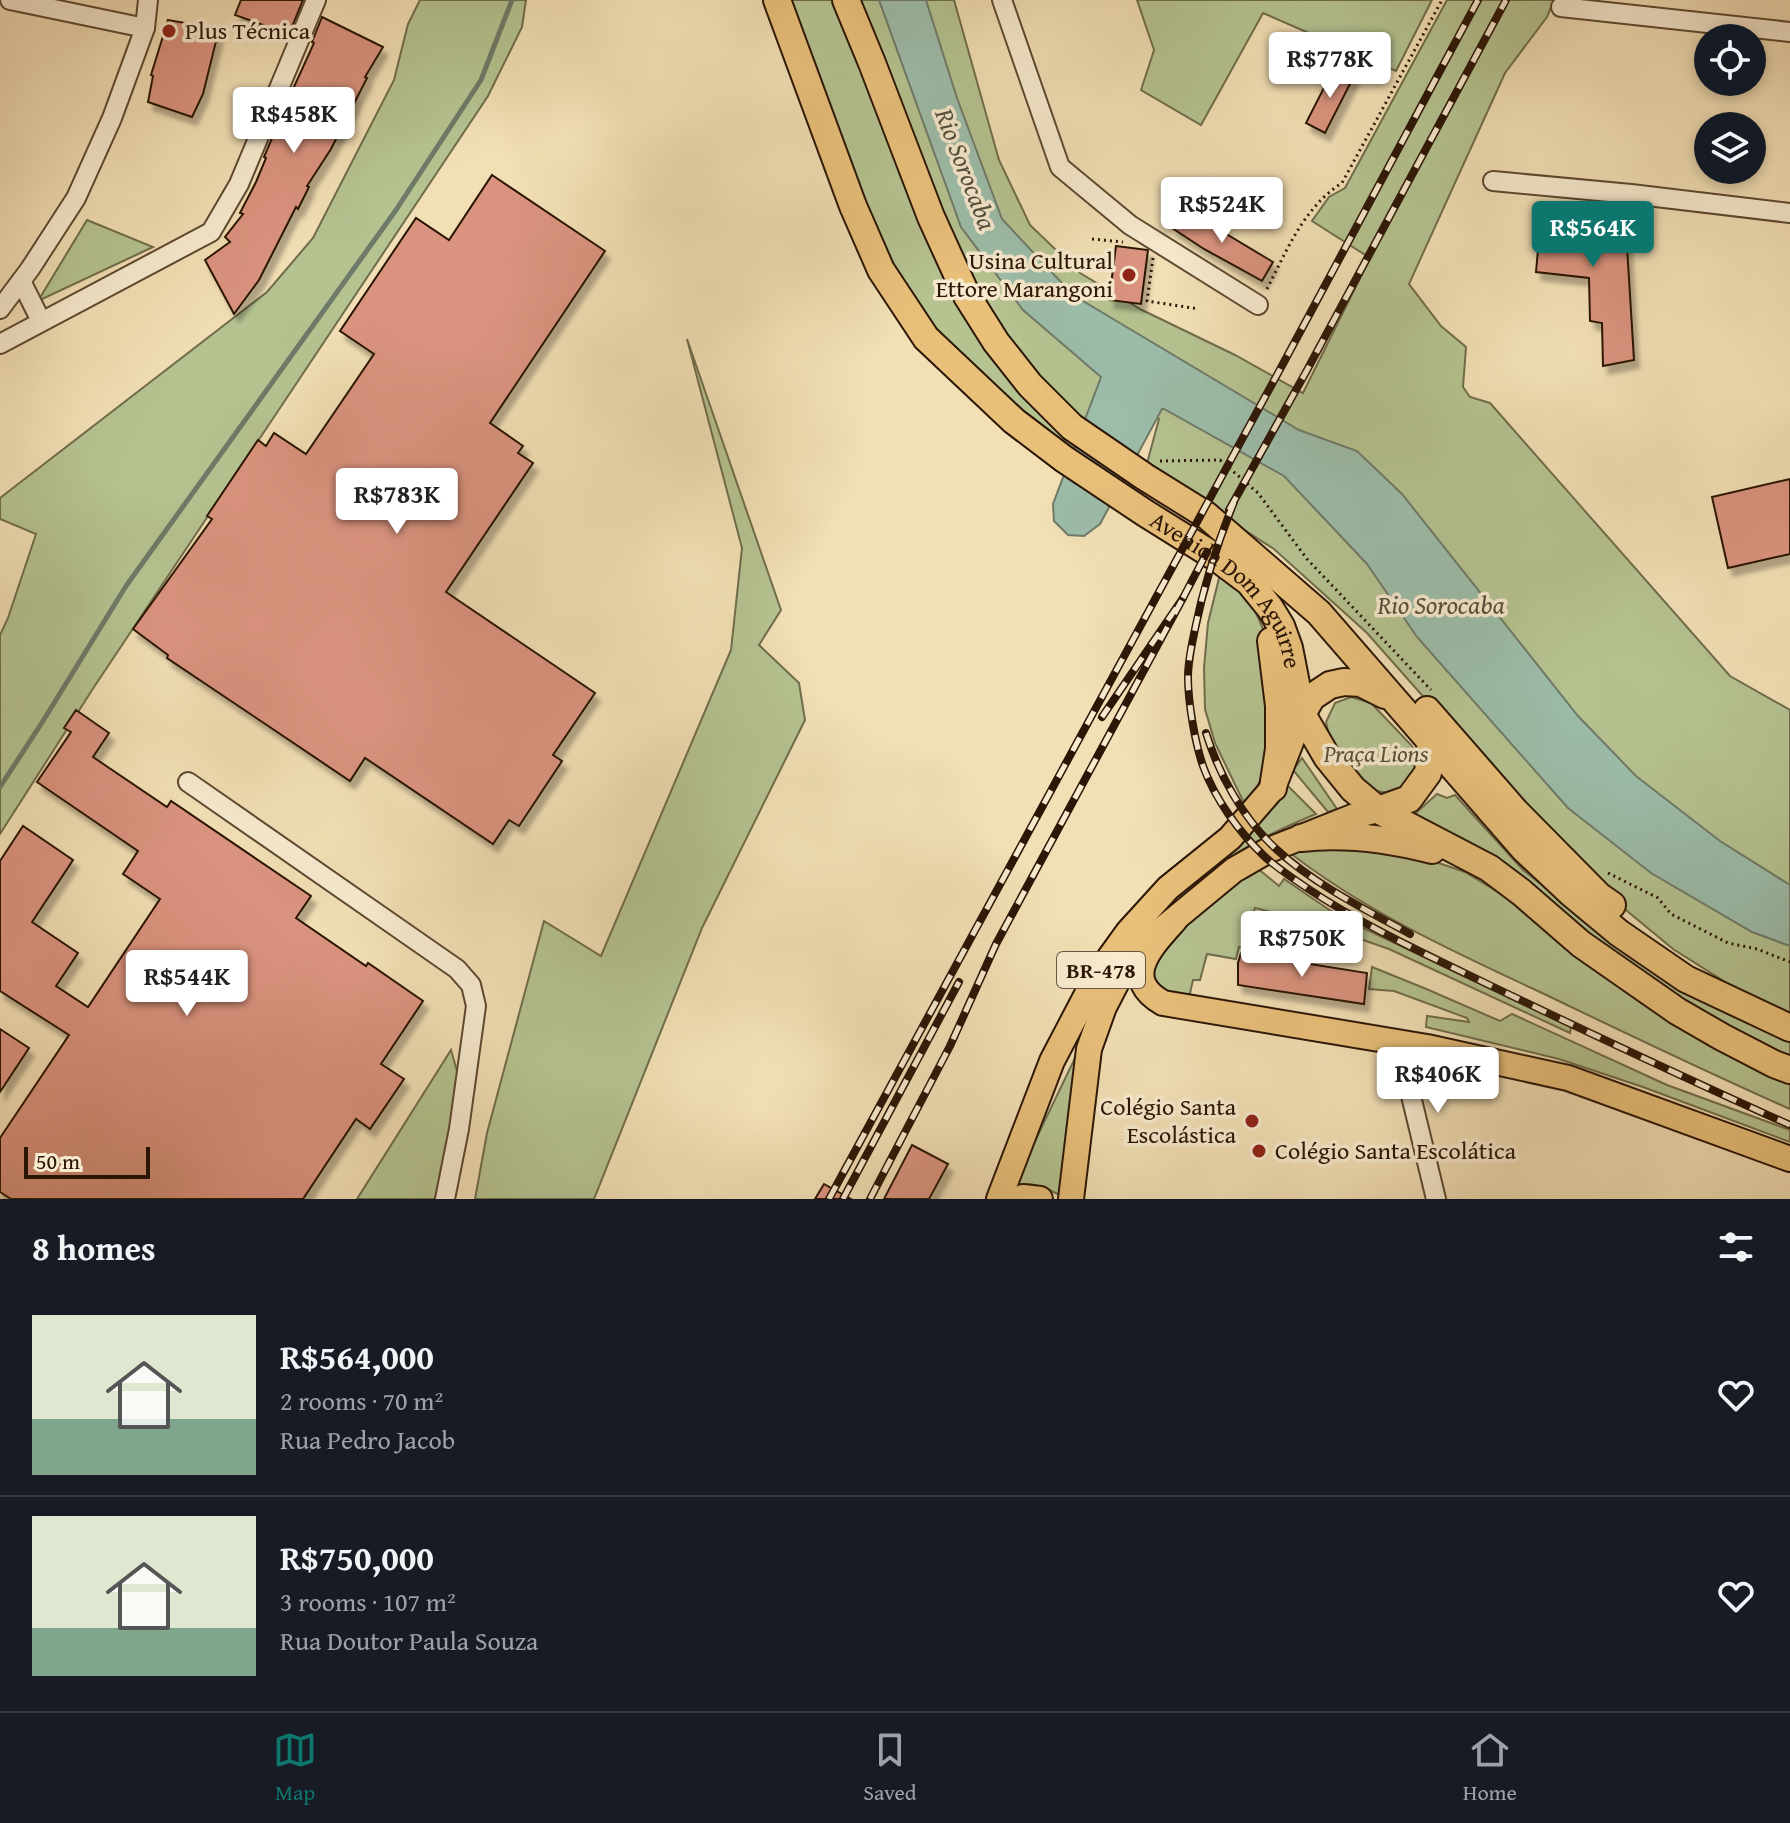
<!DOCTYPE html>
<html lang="en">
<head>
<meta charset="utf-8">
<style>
  :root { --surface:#171b24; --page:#20242c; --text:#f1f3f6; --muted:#9ea1a6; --line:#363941; --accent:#0f766e }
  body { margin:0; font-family:"Gentium Book Plus",serif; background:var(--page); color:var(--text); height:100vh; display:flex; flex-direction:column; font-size:30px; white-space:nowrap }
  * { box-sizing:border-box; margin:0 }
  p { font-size:26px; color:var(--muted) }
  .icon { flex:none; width:44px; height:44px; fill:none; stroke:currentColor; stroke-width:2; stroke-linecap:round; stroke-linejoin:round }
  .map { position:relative; height:1199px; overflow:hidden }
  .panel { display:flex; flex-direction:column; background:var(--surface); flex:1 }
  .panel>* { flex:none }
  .tools { position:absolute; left:1694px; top:24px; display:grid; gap:16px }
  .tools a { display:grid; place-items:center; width:72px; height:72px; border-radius:50%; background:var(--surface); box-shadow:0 4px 12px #0003; font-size:40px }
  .scale { position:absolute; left:24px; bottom:20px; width:126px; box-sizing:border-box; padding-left:8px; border:4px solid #2b1505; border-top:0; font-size:22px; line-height:28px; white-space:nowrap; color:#2b1505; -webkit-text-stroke:6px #f7eacf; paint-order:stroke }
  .price { position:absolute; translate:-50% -68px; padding:0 18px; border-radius:8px; background:#fff; color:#222; font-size:26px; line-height:52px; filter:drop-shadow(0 2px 4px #0008) }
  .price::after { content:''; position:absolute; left:50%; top:48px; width:24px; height:18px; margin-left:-12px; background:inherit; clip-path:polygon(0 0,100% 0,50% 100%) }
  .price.selected { background:var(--accent); color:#fff }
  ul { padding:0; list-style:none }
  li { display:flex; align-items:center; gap:24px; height:200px; padding:0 32px }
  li+li { border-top:2px solid var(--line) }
  li span { display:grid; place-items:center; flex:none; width:224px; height:160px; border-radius:0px; color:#555 }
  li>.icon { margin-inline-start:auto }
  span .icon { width:96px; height:96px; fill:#fffc; stroke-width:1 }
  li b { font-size:34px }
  h2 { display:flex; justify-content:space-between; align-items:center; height:96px; padding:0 32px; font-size:34px }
  .tabs { display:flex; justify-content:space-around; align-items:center; height:112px; border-top:2px solid var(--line); background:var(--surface); font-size:22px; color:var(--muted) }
  .tabs a { display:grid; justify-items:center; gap:4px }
  .tabs .selected { color:var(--accent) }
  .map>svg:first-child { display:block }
  .green { fill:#b5c391; stroke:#706c4b; stroke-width:2 }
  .water { fill:#9cbdaa; stroke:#6f7a68; stroke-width:2 }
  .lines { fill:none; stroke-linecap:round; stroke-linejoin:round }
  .stream { stroke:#6f7a68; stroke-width:5 }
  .building { fill:#da937f; stroke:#2b1505; stroke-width:2; filter:url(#shadow) }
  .minor-casing { stroke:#5d4831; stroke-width:22 }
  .major-casing { stroke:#2b1505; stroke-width:28 }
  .highway-casing { stroke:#2b1505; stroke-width:30 }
  .path { stroke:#2b1505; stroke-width:3; stroke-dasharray:2 4; stroke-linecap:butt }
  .minor { stroke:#f7eacf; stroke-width:18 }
  .major { stroke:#e9c07a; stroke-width:24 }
  .highway { stroke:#e9c07a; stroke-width:26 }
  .rail-casing { stroke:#2b1505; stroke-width:8 }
  .rail { stroke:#f7eacf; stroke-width:5; stroke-dasharray:15; stroke-linecap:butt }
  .poi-dot { fill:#8f2418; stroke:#f7eacf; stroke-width:3 }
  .labels { text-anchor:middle; stroke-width:7; stroke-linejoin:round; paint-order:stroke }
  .shield { fill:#f7eacf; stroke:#685542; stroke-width:2 }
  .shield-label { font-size:22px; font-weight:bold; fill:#2b1505 }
  .poi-label { font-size:24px; fill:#2b1505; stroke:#f7eacf; text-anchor:start }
  .street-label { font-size:24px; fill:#2b1505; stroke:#f7eacf }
  .park-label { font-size:24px; font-style:italic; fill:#5b5236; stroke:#f7eacf }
  .water-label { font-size:26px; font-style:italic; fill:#53503f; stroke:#f7eacf }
</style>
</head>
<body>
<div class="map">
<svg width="1790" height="1199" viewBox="0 0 1790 1199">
  <defs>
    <filter id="shadow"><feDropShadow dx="5" dy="8" stdDeviation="2" flood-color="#0004"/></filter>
  </defs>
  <rect width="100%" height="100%" fill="#f2dfb5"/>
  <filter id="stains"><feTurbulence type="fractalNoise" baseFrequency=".0025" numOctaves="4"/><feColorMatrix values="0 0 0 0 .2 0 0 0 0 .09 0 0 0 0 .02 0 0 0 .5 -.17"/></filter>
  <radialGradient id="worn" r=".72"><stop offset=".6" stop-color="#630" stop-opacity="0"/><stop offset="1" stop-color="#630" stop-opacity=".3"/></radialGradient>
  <!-- green -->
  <g class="green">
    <path d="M420,0H526L522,27L488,96L94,687L0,834V635L8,618L36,534L0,519V498L267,292L313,238L394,80L408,24Z"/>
    <path d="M786,0H837L922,227L1077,441L1072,454L1029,423L941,336L915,301L888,254L858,195Z"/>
    <path d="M855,0H954L999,160L1030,225L1080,273L1142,310L1235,355L1303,393L1370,258L1312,221L1329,197L1345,188L1447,0H1554L1547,17L1505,73L1409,284L1441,326L1466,347L1463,387L1470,397L1490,403L1730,676L1790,710V1016L1746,995L1673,949L1592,882L1542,831L1367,633L1274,549L1146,467L1159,419L1100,384L1083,425L1054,396L978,298Z"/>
    <path d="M1137,0H1432L1396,71L1263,13L1201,125L1141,90L1154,50Z"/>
    <path d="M87,220L153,247L38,301Z"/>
    <path d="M687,339L781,610L759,645L799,683L805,720L702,928L594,1199H475L487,1133L544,921L601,956L731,650L742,548Z"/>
    <path d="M1220,574L1238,589L1253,606L1264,631L1270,661L1267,766L1258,785L1244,803L1215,743L1205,709L1204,668L1208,623Z"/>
    <path d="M1351,697L1371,703L1412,746L1419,764L1414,783L1396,794L1376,791L1359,781L1331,744L1326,722L1335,703Z"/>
    <path d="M1302,758L1337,809L1328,812L1293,770Z"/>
    <path d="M1286,784L1316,814C1272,832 1242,848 1203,875L1201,872L1263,818L1277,804Z"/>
    <path d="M1437,794L1447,798L1455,795L1523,870L1604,934L1790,1037V1060L1690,1009L1614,954L1491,856L1459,837L1421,822L1415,816L1417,812Z"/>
    <path d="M1381,846L1424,858L1465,872L1501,894L1542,927L1790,1079V1109C1706,1072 1623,1032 1540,992C1452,951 1362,910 1285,849Z"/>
    <path d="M1256,867L1279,886L1284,879L1331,911L1361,927L1571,1027L1570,1033L1389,949L1314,923L1255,908L1243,948L1239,947L1236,959L1207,954L1200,980H1193L1188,1002L1166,996L1155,984L1152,968L1165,941Z"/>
    <path d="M1372,967L1424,988L1500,1021L1512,1014L1667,1085L1790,1130V1142L1643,1087L1559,1059L1426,1027L1427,1016L1469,1022L1467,1018L1394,991L1369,989Z"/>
    <path d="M1101,1004L1064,1197L1043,1187L1030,1184L1010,1193Z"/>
    <path d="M451,1050L457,1071V1101L447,1140L440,1186L435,1199H357Z"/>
  </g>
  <!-- water -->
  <path class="water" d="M879,0H926L957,98L1002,219L1073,295L1299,430L1357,451L1402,494L1578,716L1636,776L1720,841L1790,885V946L1752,932L1651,873L1568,808L1417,637L1367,564L1284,476L1164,409H1162L1100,524L1084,536L1068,535L1054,521L1053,504L1101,377L1023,310L961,227Z"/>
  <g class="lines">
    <!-- stream -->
    <path class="stream" d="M0,787L43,721L126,586L396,210L481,80L512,0"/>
  </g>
  <!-- building -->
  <g class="building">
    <path d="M241,0H303L289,34L235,15Z"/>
    <path d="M322,17L383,47L365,77L367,78L331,149L307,186L309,187L298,209L296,207L259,280L234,314L205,260L230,242L225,237L243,214L240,213L256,182L266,158L264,157L275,131L277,132L290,101L288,100L314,43L312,42Z"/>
    <path d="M168,20L219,29L203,94L192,117L148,102L153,76L151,75Z"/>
    <path d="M1335,66L1354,76L1325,133L1306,123Z"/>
    <path d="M492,175L605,251L490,423L523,446L518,453L533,463L446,592L595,693L553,755L562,761L519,826L509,820L493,844L365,758L350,781L167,658L168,655L133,629L212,519L207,516L258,440L266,446L274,433L306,454L374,354L340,331L416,218L449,240Z"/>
    <path d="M1542,205L1625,214L1634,360L1603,366L1602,323L1590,321L1589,278L1536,272Z"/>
    <path d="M1183,208L1273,262L1262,281L1204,249L1172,228Z"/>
    <path d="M1116,246L1148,250L1141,304L1109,300Z"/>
    <path d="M1790,479V554L1728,568L1712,497Z"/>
    <path d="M76,710L109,733L93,757L167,807L171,801L311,896L296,918L366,966L368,963L423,1001L381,1064L404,1079L370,1129L356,1119L303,1199H11L0,1192V1138L69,1035L0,991V861L23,826L73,860L32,922L78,953L56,986L88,1007L160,899L123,874L138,851L37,782L71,732L64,728Z"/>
    <path d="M1241,953L1367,973L1364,1004L1238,985V963Z"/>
    <path d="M0,1029L29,1048L0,1092Z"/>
    <path d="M912,1145L948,1164L929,1199H884Z"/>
    <path d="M824,1184L851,1199H815Z"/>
  </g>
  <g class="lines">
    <defs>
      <g id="minor">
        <path d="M10,0L145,28"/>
        <path d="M1002,0L1060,167L1130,225L1258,305"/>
        <path d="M1561,7L1790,32"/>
        <path d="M1493,181L1631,194L1790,213"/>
        <path d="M21,281L41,321"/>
        <path d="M0,309L30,269L76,198L112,118L145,28L148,0"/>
        <path d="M0,344L211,232L239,184L316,0"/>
        <path d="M188,782L457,969L471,985L476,1006L459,1129L445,1199"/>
        <path d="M1398,1042L1436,1199"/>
      </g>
      <g id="major">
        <path d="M1175,920C1152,946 1119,978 1163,1003L1427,1047L1568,1078L1790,1159"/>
        <path d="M999,1199L1052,1061L1097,975L1128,932L1168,888L1230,838L1273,788L1302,714"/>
        <path d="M1018,1199L1023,1197L1040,1199"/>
        <path d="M1071,1199L1089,1049L1104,1007L1119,978L1133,959L1148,941L1234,870L1269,850L1355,816L1378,810"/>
      </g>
      <g id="highway">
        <path id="s1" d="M777,0L853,206L881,270L926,338L1014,421L1064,459L1145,513L1217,558L1249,582L1270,608L1281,626L1289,648L1302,714L1327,757L1353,789L1378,810L1489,868L1521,892L1581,944L1677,1011L1722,1037L1774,1064L1790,1070"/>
        <path d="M846,0L872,63L931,217L967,296L996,342L1030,385L1072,427L1145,477L1206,515L1319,613L1524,849L1572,894L1619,933L1686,979L1790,1028"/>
        <path d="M1271,641L1279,706V749L1273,788"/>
        <path d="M1427,710L1516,812L1599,896L1612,905"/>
        <path d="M1302,714L1312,697L1330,685L1344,682L1361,683L1385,695"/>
        <path d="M1378,810L1409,799L1428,773L1431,742"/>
        <path d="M1301,838C1346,833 1389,839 1432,850"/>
      </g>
    </defs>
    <!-- minor casing -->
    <use href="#minor" class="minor-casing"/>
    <!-- major casing -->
    <use href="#major" class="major-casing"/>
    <!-- highway casing -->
    <use href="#highway" class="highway-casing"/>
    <!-- path -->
    <g class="path">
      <path d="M1092,239L1123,242"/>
      <path d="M1153,258L1147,301L1199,309"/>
      <path d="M1267,289C1287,250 1304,207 1342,183L1442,0"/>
      <path d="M1160,461L1220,460L1258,493L1307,559L1431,690"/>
      <path d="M1608,873L1658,898L1671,914L1728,943L1757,949L1790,962"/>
    </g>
    <!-- minor -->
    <use href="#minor" class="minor"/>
    <!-- major -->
    <use href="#major" class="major"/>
    <!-- highway -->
    <use href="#highway" class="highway"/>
    <defs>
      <g id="rail">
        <path d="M1234,502C1217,544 1204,585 1195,629C1192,644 1188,661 1188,677C1188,702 1195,743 1203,766C1215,799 1239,832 1264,856C1277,868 1292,878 1307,888C1362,925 1423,953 1483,982C1585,1031 1687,1079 1790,1125"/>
        <path d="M1229,510L1306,372L1506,0"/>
        <path d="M1183,598L1207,552"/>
        <path d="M1206,733C1219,775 1243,818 1275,848C1312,883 1366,910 1410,934"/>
        <path d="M829,1199L1284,362L1478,0"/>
        <path d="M843,1199L959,982"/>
        <path d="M870,1199L950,1046L996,944L1183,598L1102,717"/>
      </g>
    </defs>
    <!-- rail casing -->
    <use href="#rail" class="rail-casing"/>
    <!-- rail -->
    <use href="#rail" class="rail"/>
  </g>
  <!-- markers -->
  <g class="poi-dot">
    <circle cx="169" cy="31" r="8"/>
    <circle cx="1129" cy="275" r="8"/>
    <circle cx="1252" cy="1121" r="8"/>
    <circle cx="1259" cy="1151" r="8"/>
  </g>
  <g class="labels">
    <!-- shield labels -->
    <rect class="shield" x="1057" y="952" width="88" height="36" rx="6"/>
    <g class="shield-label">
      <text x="1101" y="978">BR-478</text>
    </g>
    <!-- poi labels -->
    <g class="poi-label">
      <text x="185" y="39">Plus Técnica</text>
      <text x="1113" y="269" text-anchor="end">Usina Cultural<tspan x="1113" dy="28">Ettore Marangoni</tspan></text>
      <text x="1236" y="1115" text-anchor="end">Colégio Santa<tspan x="1236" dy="28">Escolástica</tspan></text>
      <text x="1275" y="1159">Colégio Santa Escolática</text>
    </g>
    <!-- street labels -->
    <g class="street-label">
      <text dy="8" stroke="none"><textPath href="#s1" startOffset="768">Avenida Dom Aguirre</textPath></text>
    </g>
    <!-- park labels -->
    <g class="park-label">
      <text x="1376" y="762">Praça Lions</text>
    </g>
    <!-- water labels -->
    <g class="water-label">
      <text transform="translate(966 169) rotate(69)" y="9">Rio Sorocaba</text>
      <text x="1441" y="614">Rio Sorocaba</text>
    </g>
  </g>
  <rect width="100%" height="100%" filter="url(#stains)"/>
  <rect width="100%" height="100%" fill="url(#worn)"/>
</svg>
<div class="tools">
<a><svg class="icon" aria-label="locate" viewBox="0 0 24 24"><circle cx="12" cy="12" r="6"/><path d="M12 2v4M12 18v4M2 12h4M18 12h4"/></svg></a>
<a><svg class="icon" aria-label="layers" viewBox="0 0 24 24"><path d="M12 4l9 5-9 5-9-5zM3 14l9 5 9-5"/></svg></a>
</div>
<div class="scale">50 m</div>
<b class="price" style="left:1330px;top:100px">R$778K</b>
<b class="price" style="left:294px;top:155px">R$458K</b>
<b class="price" style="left:1222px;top:245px">R$524K</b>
<b class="price selected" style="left:1593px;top:269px">R$564K</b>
<b class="price" style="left:397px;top:536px">R$783K</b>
<b class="price" style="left:1302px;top:979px">R$750K</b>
<b class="price" style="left:187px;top:1018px">R$544K</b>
<b class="price" style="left:1438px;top:1115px">R$406K</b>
</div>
<section class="panel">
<h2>8 homes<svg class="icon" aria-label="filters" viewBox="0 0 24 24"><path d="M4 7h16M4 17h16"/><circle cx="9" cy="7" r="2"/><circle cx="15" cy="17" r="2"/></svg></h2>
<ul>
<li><span style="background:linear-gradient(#dfe7d0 65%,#7fa58c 0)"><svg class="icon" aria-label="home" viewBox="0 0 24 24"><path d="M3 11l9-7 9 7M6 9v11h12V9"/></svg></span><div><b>R$564,000</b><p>2 rooms · 70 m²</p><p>Rua Pedro Jacob</p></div><svg class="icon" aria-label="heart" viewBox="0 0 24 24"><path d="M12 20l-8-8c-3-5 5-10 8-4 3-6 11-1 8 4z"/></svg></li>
<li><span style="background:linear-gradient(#dfe7d0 70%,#7fa58c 0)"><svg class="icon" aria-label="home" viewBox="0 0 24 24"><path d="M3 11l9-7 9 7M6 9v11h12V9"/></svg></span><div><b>R$750,000</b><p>3 rooms · 107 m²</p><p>Rua Doutor Paula Souza</p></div><svg class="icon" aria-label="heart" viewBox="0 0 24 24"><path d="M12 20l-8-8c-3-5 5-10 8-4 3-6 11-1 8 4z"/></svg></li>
</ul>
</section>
<nav class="tabs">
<a class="selected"><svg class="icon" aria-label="map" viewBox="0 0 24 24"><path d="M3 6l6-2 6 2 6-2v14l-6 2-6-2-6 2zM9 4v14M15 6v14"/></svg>Map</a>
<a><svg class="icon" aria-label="saved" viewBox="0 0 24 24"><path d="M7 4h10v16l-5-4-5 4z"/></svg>Saved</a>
<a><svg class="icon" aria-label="home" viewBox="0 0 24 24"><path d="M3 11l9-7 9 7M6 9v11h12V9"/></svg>Home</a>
</nav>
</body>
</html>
